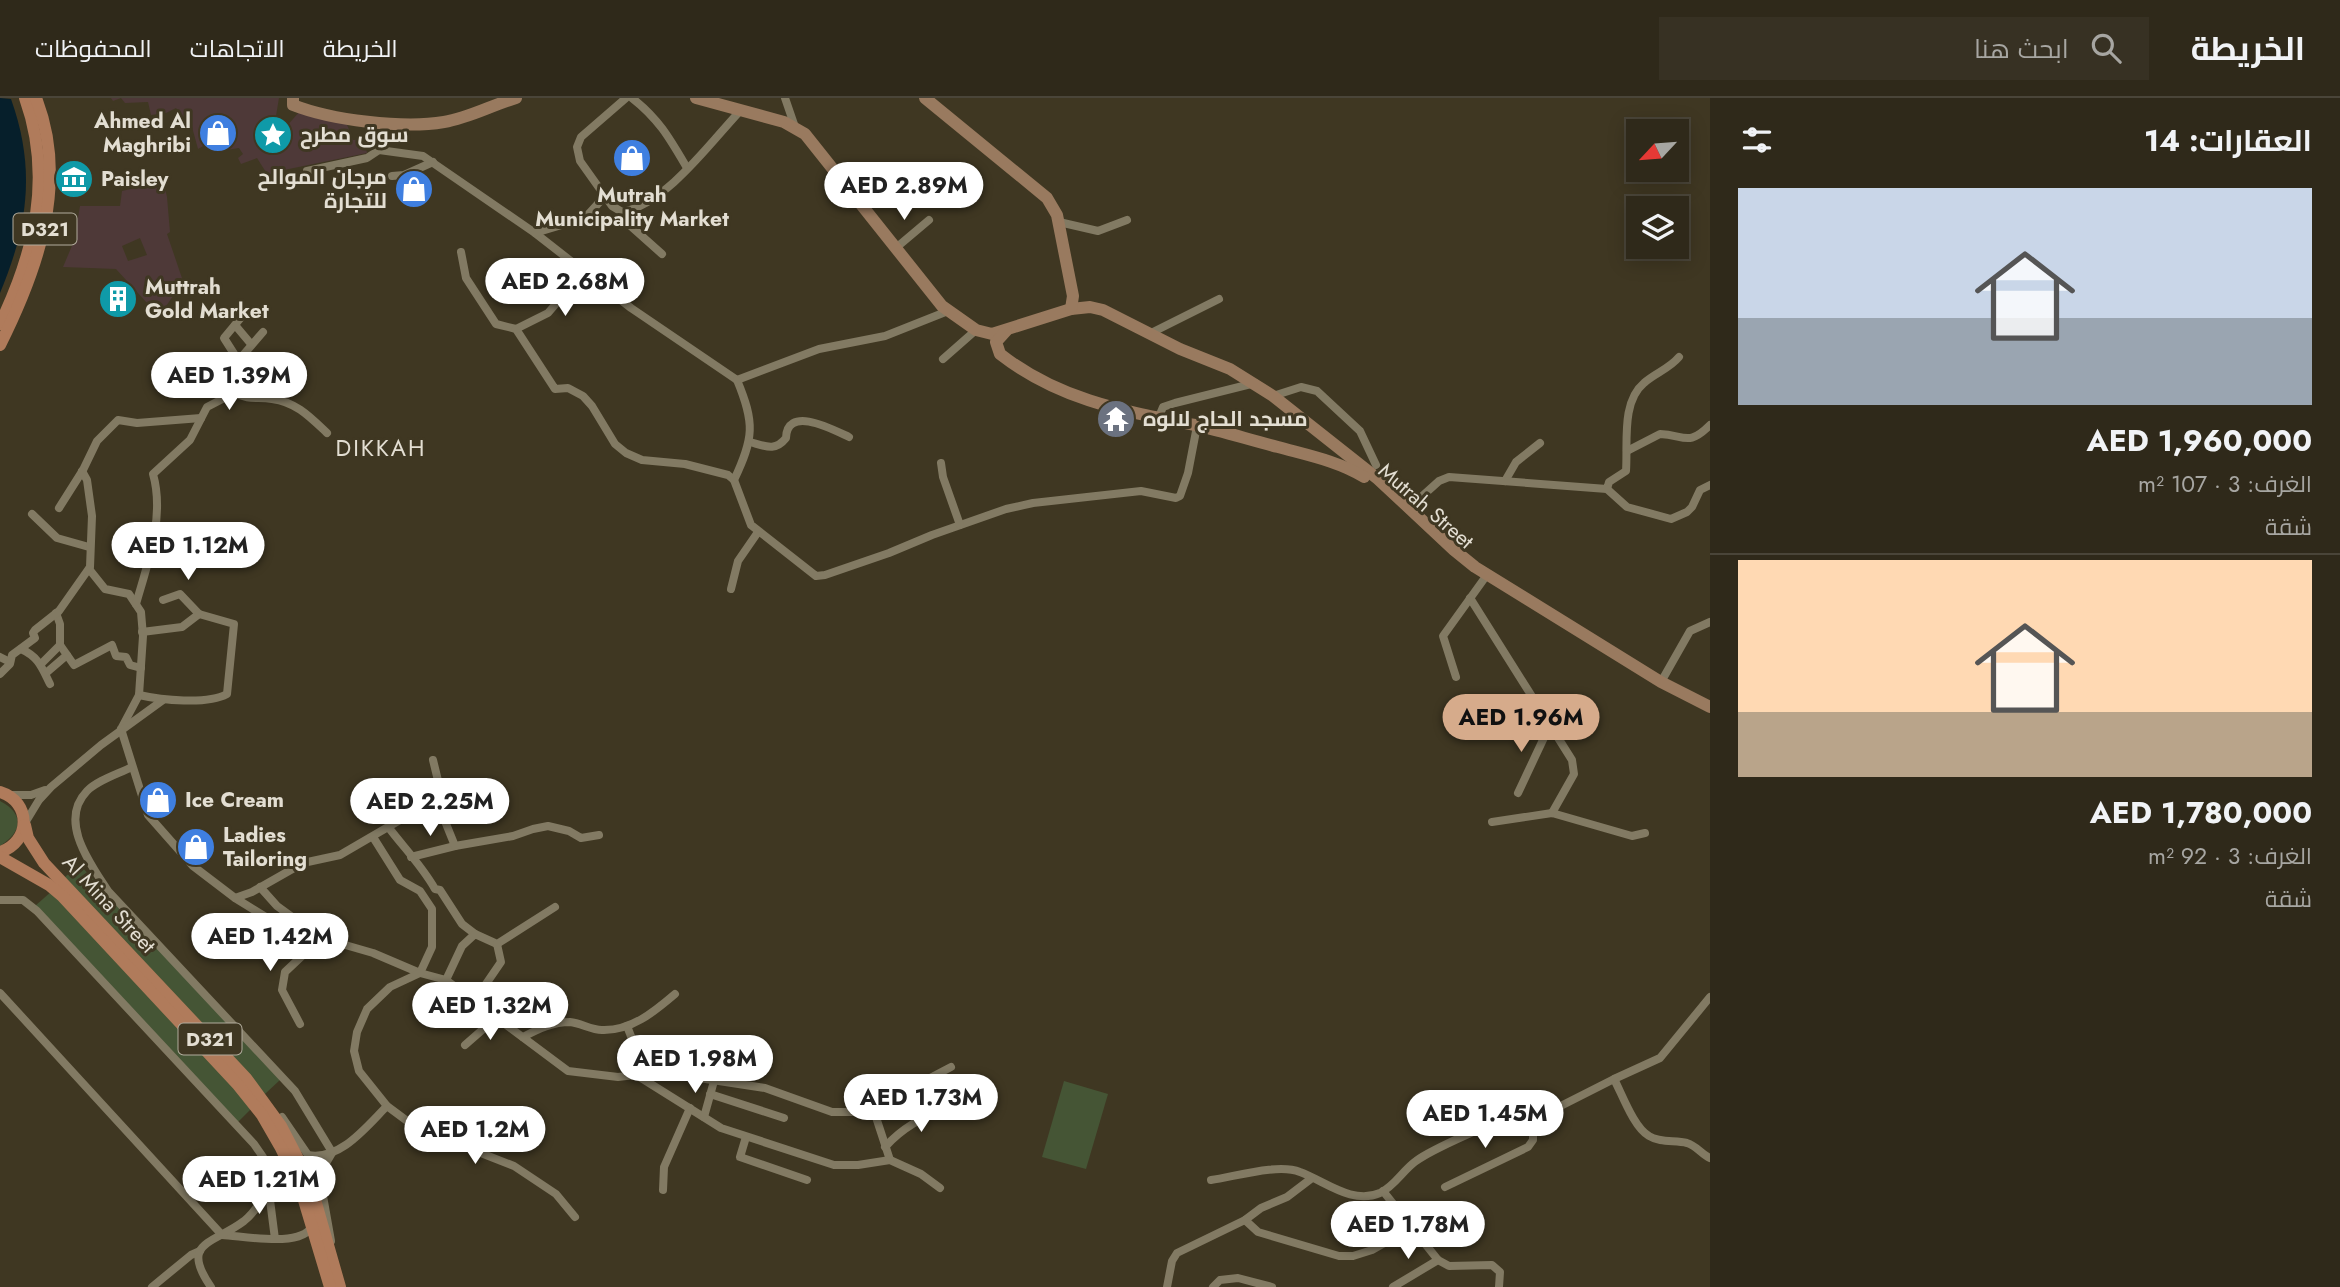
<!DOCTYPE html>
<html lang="ar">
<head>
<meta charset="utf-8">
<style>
  :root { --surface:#2f291a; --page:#373123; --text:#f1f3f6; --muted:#a7a6a2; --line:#4a4539; --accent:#d6ab8b }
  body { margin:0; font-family:Jost,Cairo,sans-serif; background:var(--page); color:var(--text); direction:rtl; height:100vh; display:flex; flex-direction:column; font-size:26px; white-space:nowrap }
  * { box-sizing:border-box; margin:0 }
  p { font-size:23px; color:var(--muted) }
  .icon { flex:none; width:38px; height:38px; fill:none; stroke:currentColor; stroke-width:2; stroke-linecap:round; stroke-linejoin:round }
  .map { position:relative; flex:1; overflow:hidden; direction:ltr }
  .sheet { display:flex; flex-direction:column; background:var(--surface); width:630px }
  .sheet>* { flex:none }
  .needle { width:46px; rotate:244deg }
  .tools { position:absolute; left:1626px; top:21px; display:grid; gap:14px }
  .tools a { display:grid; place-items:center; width:63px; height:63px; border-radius:0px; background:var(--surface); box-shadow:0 4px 18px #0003,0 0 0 2px var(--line); font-size:35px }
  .price { position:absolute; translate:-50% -60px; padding:0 16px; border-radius:24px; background:#fff; color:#222; font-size:23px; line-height:46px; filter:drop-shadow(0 2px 4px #0008) }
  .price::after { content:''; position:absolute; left:50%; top:42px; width:21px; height:16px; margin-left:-10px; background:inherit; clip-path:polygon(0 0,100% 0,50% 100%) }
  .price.active { background:var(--accent); color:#111 }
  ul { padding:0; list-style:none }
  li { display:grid; align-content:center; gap:14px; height:371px; padding:0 28px }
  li+li { border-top:2px solid var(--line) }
  li span { display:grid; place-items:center; height:217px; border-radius:0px; color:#555 }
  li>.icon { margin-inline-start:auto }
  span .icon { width:126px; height:126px; fill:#fffc; stroke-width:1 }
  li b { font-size:30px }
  h2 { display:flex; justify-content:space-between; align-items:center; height:84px; padding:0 28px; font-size:30px }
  header { display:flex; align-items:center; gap:42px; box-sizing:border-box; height:98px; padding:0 35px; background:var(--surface); border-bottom:2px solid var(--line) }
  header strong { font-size:33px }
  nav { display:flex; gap:38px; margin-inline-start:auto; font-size:24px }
  .search { width:490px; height:63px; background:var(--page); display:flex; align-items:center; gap:18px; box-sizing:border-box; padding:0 24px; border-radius:0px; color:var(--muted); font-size:26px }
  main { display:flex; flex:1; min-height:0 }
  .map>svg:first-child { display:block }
  .commercial { fill:#4e3938; fill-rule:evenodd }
  .green { fill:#455535 }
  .water { fill:#061f2b }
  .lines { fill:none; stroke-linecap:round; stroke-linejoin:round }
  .minor { stroke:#827a63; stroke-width:8 }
  .secondary { stroke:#997a5f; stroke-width:12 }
  .primary { stroke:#b07b5b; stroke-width:12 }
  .labels { text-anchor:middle; stroke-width:6; stroke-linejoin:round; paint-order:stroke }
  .shield { fill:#3f3722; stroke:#b2ac9d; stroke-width:2 }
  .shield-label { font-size:19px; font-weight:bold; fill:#e3ded2 }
  .poi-label { font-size:21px; font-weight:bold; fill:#e3ded2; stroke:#3f3722; text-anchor:start }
  .street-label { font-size:21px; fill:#e3ded2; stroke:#3f3722 }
  .neighbourhood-label { font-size:23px; letter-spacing:2px; fill:#e3ded2; stroke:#3f3722 }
</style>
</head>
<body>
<header>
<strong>الخريطة</strong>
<div class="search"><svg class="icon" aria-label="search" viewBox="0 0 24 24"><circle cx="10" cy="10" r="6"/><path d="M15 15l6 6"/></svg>ابحث هنا</div>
<nav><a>الخريطة</a><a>الاتجاهات</a><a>المحفوظات</a></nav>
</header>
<main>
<section class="sheet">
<h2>العقارات: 14<svg class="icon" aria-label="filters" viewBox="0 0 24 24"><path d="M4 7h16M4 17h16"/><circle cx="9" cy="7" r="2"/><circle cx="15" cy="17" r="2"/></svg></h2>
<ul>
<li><span style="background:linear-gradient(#c9d6e8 60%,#9aa5b1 0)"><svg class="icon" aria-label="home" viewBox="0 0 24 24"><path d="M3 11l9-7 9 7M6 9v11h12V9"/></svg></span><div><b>AED 1,960,000</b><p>الغرف: 3 · 107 m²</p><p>شقة</p></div></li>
<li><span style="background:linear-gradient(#ffd9b3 70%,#b9a48a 0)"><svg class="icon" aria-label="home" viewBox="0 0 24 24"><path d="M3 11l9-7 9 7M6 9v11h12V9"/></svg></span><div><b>AED 1,780,000</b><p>الغرف: 3 · 92 m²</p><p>شقة</p></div></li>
</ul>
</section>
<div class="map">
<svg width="1710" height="1189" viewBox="0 0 1710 1189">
  <rect width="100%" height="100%" fill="#3f3722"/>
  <!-- commercial -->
  <g class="commercial">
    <path d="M111,0H279L276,18L281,27L286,29L300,13L346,24L353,42L364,41L367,55L284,72L269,79L257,60L241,66L238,60L243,56L239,50L214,54L205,47L198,51L192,29L176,10L166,15L151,17L148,4L125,5L121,0L113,3Z"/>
    <path d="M157,85L164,86L167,99L170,134L167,136L184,186L180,192L178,191L159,218L116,171L63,169L74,143L80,108H120L122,93ZM140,140L147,157L128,163L122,148Z"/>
  </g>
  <!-- green -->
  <g class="green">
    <path d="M0,703C25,716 22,734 0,748Z"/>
    <path d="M79,766L281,981L265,996L63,781Z"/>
    <path d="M52,793L254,1008L238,1024L35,808Z"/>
    <path d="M1064,983L1108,996L1086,1071L1042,1059Z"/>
  </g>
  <!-- water -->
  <path class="water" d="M0,0L11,1C36,71 28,128 0,195Z"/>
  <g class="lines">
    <!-- minor -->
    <g class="minor">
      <path d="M626,0L581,39L577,49L580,63L612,108L622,114C666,106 710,45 740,13"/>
      <path d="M632,0C659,21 670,41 687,70"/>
      <path d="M785,0L795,29"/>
      <path d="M386,24L379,52L423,58L535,135L631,210L737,282L819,251L885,238L948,213"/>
      <path d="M307,73L367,60L379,52"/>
      <path d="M392,78L404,77L433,64"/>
      <path d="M622,114L625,123L662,156"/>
      <path d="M1059,124L1098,133L1127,122"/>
      <path d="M535,135L585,120L605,98"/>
      <path d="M897,149L929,122"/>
      <path d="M461,154L466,180L496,226L516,231L555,291L568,290L583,298L592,308L615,346L626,355L642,362L685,366L728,377L734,382L751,427L816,478L825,477L889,455L932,437L1006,411L1033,405L1141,393L1176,400L1180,398L1188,375L1197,328"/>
      <path d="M235,227L251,246"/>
      <path d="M516,231L548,215L584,173"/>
      <path d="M1151,235L1219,201"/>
      <path d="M943,261L976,232"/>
      <path d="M238,262L224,240L244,216"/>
      <path d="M229,297C229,288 232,280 231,271L263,234"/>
      <path d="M1273,298L1301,289L1317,293L1360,333L1376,367"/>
      <path d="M1158,321L1163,309L1175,305L1255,285"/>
      <path d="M750,344C765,348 775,354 786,340C787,307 832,331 849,339"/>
      <path d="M1627,353L1660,336C1685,337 1688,349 1710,327"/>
      <path d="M941,365L943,379L960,427"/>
      <path d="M734,382C754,340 755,325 737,282"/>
      <path d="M1505,383L1516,364L1540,345"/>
      <path d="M1607,391L1627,409L1671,421L1687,414L1692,409L1700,392L1710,387"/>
      <path d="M59,410L83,372L97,343L118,322L137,325L201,320"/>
      <path d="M1409,410L1439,383L1449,379L1607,391L1609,384L1626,373C1628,346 1621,304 1644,285C1655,275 1669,271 1679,259"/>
      <path d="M32,416L57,440L89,449"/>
      <path d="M89,471L105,491L129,496L141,514L143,538L139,597L121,631"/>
      <path d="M731,491L738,463L758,434"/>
      <path d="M1470,500L1572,662L1574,676L1552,715"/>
      <path d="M163,502L180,496L199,516"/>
      <path d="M136,506C148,464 165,418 153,376L190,342L207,309L234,295C249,302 256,299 272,301C296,304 310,319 327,335"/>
      <path d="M56,515L60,526V547L74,567L112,547L116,558L126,559L130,567L141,570"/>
      <path d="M142,534L182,529L199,516"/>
      <path d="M21,551C39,559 42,570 50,586"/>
      <path d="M0,559L10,564"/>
      <path d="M41,566L60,547"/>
      <path d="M46,575L67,557"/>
      <path d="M0,576L10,566L12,557L35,540L33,535L35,532L59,513L90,469L92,418L87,382L82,373"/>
      <path d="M1456,579L1443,538L1484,481"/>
      <path d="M1661,584L1690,533L1710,524"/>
      <path d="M139,597C161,602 207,607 227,596L234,526L199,516"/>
      <path d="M121,631L148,717L193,768L235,800L295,837L321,840L373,855L420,875L446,882L568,973L618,979L660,974L765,990L832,1014H854L873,1010L951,969"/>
      <path d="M433,662L442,699"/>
      <path d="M132,669C118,676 98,682 87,693C58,723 90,765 108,793L295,993L332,1054"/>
      <path d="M1518,695L1549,629"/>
      <path d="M10,697H31L45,692"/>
      <path d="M436,701L475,690"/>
      <path d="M1492,724L1552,715L1632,738L1645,735"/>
      <path d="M25,725L39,702L51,689L101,647L163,602"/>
      <path d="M389,730C405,751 422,768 435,791L440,792L462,826L475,836"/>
      <path d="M373,739L400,782L420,793L432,811V849L420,875L390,889L367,911L357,934L354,953L359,973L387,1008L430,1040L468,1050L514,1068L556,1096L575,1119"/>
      <path d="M411,759L455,748"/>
      <path d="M260,789L277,808L321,840L285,874L282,892L300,926"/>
      <path d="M235,800L252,794L303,765L340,757L436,701L455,748L513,738L533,731L548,728L569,733L581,740L599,737"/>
      <path d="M0,802H23L37,813L254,1046L263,1059L266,1071L275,1141"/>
      <path d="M446,882L462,848L475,836L497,846L555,809"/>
      <path d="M0,895L222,1137C244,1138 302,1150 312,1128"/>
      <path d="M475,902L501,864L497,846"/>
      <path d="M627,928L646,977"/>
      <path d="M523,939C538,931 553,924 570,924C581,925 591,932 602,932C631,933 654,914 675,896"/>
      <path d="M465,947L497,919"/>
      <path d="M638,978L721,1030L834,1067H858L890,1062L921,1076L940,1090"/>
      <path d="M1614,981C1622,996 1634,1030 1649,1038C1660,1045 1675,1042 1687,1045C1697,1048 1701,1056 1710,1060"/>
      <path d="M710,996L784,1020"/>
      <path d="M873,1010L890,1062"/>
      <path d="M282,1019L308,1057C340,1063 366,1029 387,1008"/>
      <path d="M704,1019L714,983"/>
      <path d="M746,1039L740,1059L807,1082"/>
      <path d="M885,1049C903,1029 922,1020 946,1009"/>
      <path d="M1211,1082C1234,1079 1278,1065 1300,1074C1325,1083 1352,1107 1380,1095C1395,1088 1403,1072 1416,1063C1431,1052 1502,1019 1518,1018C1524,1017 1528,1018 1533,1022L1614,981L1660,960L1710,899"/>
      <path d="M1445,1089L1528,1049L1533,1042V1022"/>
      <path d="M663,1092L664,1069L690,1010"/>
      <path d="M1383,1093L1438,1162L1449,1168L1492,1167L1500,1174L1499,1189"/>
      <path d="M1245,1122L1258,1134L1339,1158H1353L1372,1152L1411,1130"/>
      <path d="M331,1143L320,1081L322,1072L332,1055"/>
      <path d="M152,1189L191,1157L200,1153"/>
      <path d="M211,1189C179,1143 214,1146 244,1123C255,1114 261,1104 267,1092"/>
      <path d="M1167,1189L1172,1163L1177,1155L1245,1122L1261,1110L1287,1099L1312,1080"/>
      <path d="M1213,1189L1220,1182L1238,1180L1272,1189"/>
      <path d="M1393,1189L1438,1162"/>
    </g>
    <!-- secondary -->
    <g class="secondary">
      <path d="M293,0V7C331,22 403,31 444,24C469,20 492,7 516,0"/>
      <path d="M696,0L784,24L805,36L942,208L976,232L992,236L1071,211L1090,209L1103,212L1180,251L1230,271L1273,298L1378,381L1454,452L1475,469L1661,584L1710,609"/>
      <path d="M925,0L1047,100L1057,117L1073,198L1071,211"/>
      <path d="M1006,233L996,244L1000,256C1059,302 1123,313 1195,327C1223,333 1250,342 1278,349C1307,357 1338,363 1364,379"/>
    </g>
    <!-- primary -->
    <g class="primary">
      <path d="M0,226C35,154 53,78 25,0"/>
      <path d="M0,247C38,171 69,84 36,0"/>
      <path d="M0,694C32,704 31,744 0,754"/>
      <path d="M25,727L28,740L44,765L246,980L281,1028L310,1084L340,1189"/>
      <path d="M0,759L49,787L62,798L238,987L262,1017L281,1050L300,1089L330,1189"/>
    </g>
  </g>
  <!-- icons -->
  <defs>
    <symbol id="shop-disc" viewBox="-11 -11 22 22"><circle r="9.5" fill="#3f7fe0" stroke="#3f3722"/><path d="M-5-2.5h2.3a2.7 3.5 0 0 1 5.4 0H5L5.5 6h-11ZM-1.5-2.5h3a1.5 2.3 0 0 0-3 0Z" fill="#fff"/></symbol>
    <symbol id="sight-disc" viewBox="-11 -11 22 22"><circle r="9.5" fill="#0f9aa8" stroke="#3f3722"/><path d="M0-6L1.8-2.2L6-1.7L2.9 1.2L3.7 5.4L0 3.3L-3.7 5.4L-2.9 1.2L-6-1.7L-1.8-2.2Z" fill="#fff"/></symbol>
    <symbol id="museum-disc" viewBox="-11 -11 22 22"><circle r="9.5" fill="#0f9aa8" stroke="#3f3722"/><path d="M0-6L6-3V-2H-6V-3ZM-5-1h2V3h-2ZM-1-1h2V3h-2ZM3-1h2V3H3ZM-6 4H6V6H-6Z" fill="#fff"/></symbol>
    <symbol id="building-disc" viewBox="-11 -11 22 22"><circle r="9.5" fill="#0f9aa8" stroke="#3f3722"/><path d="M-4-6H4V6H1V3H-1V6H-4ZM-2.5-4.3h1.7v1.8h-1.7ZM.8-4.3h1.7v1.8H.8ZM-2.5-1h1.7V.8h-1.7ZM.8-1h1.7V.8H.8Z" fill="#fff"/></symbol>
    <symbol id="temple-disc" viewBox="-11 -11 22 22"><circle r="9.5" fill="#6b7280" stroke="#3f3722"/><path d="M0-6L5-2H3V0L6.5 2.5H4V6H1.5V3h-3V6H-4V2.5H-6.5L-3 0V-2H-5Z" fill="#fff"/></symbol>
  </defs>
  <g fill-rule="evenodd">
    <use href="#shop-disc" x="196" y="13" width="44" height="44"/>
    <use href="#sight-disc" x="251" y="15" width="44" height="44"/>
    <use href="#shop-disc" x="610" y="38" width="44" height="44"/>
    <use href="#museum-disc" x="52" y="59" width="44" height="44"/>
    <use href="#shop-disc" x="392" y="69" width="44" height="44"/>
    <use href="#building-disc" x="96" y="179" width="44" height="44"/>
    <use href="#temple-disc" x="1094" y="299" width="44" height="44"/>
    <use href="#shop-disc" x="136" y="680" width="44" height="44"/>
    <use href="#shop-disc" x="174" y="727" width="44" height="44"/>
  </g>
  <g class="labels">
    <!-- shield labels -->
    <g class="shield">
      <rect x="13.5" y="115.5" width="63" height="31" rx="5"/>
      <rect x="178.5" y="925.5" width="63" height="31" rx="5"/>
    </g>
    <g class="shield-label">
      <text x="45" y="138">D321</text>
      <text x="210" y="948">D321</text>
    </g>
    <!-- poi labels -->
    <g class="poi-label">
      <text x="191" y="30" text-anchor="end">Ahmed Al<tspan x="191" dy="24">Maghribi</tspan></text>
      <text x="300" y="44">سوق مطرح</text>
      <text x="387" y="86" text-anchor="end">مرجان الموالح<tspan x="387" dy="24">للتجارة</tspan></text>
      <text x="101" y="88">Paisley</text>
      <text x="632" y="104" text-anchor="middle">Mutrah<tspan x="632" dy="24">Municipality Market</tspan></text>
      <text x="145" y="196">Muttrah<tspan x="145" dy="24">Gold Market</tspan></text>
      <text x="1143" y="328">مسجد الحاج لالوه</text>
      <text x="185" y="709">Ice Cream</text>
      <text x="223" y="744">Ladies<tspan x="223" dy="24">Tailoring</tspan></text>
    </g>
    <!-- street labels -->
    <g class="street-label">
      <text transform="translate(1426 408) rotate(41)" y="7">Mutrah Street</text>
      <text transform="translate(109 806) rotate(47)" y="7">Al Mina Street</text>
    </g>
    <!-- neighbourhood labels -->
    <g class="neighbourhood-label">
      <text x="381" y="358">DIKKAH</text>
    </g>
  </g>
</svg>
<div class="tools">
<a><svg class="needle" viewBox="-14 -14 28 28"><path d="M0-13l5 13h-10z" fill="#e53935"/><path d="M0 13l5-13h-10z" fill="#a7a6a2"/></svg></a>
<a><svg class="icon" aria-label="layers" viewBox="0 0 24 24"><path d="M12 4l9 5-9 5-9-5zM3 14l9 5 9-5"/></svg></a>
</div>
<b class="price" style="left:904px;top:124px">AED 2.89M</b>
<b class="price" style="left:565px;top:220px">AED 2.68M</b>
<b class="price" style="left:229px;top:314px">AED 1.39M</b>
<b class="price" style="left:188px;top:484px">AED 1.12M</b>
<b class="price active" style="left:1521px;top:656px">AED 1.96M</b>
<b class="price" style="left:430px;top:740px">AED 2.25M</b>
<b class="price" style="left:270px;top:875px">AED 1.42M</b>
<b class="price" style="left:490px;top:944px">AED 1.32M</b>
<b class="price" style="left:695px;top:997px">AED 1.98M</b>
<b class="price" style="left:921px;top:1036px">AED 1.73M</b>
<b class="price" style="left:1485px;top:1052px">AED 1.45M</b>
<b class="price" style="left:475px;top:1068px">AED 1.2M</b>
<b class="price" style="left:259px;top:1118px">AED 1.21M</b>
<b class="price" style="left:1408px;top:1163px">AED 1.78M</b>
</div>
</main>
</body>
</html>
